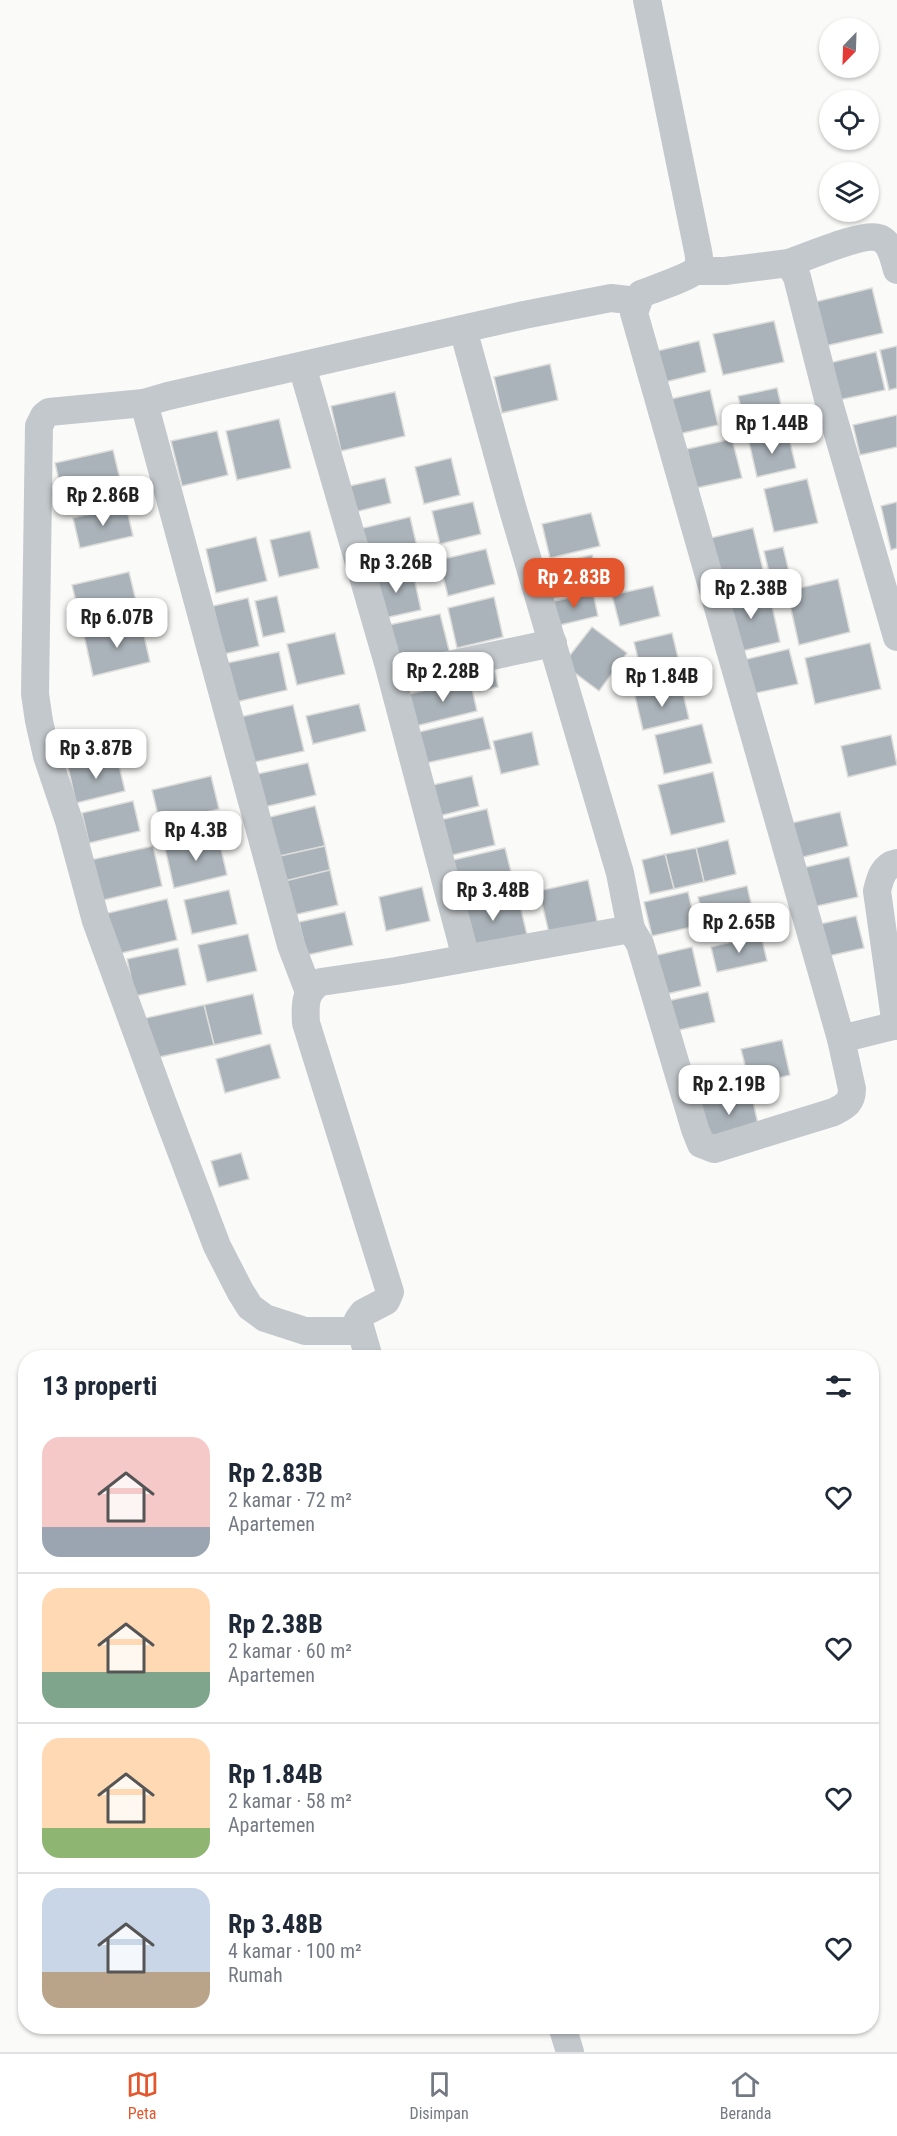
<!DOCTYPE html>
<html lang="id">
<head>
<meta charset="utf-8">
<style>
  :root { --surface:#fff; --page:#f6f6f7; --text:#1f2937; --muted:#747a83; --line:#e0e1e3; --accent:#e4572e }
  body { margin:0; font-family:"Roboto Condensed",sans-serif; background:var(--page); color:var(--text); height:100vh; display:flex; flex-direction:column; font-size:22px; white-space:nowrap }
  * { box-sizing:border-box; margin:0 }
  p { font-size:20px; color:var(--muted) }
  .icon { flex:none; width:33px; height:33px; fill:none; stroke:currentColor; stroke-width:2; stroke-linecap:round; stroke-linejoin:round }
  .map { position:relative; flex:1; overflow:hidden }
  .sheet { position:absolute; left:18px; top:1350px; width:861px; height:684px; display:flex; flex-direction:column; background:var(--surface); border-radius:24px; box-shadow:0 2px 4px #0004 }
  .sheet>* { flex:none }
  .needle { width:39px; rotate:203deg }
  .controls { position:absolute; left:819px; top:18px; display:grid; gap:12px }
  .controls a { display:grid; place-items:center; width:60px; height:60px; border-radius:50%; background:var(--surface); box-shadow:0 2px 4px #0004; font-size:30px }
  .price { position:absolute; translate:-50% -51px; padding:0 14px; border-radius:12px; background:#fff; color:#222; font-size:20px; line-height:39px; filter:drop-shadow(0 2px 3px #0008) }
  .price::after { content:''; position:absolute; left:50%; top:36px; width:18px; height:14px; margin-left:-9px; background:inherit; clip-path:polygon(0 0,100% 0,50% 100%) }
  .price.selected { background:var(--accent); color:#fff }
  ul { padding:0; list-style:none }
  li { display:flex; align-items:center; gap:18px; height:150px; padding:0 24px }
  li+li { border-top:2px solid var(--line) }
  li span { display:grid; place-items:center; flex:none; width:168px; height:120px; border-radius:18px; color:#555 }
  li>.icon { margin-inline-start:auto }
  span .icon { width:72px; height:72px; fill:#fffc; stroke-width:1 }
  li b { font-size:26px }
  h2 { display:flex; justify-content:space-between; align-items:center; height:72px; padding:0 24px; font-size:26px }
  .tabs { display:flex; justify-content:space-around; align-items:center; height:84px; border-top:2px solid var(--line); background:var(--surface); font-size:16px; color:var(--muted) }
  .tabs a { display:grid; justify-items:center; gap:3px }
  .tabs .selected { color:var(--accent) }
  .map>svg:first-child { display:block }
  .building { fill:#aab3b9; stroke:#dcdcda; stroke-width:1.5 }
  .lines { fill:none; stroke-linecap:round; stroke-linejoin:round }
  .minor { stroke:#c3c8cc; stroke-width:28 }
</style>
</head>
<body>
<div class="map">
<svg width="897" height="2052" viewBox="0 0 897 2052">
  <rect width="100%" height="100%" fill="#fafaf8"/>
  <!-- building -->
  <g class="building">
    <path d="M872,288L883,333L825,346L815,302Z"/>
    <path d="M774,321L784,362L723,375L713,334Z"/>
    <path d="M699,341L706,372L661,383L653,352Z"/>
    <path d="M897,346V388L889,390L880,350Z"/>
    <path d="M876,352L885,390L834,401L825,364Z"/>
    <path d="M550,364L558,400L502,413L494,377Z"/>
    <path d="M777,388L786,426L748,435L738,396Z"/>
    <path d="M710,390L718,425L670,436L662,401Z"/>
    <path d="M395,392L405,436L341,451L331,406Z"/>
    <path d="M897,415V447L860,455L853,425Z"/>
    <path d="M279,419L291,468L237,480L226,431Z"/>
    <path d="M217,431L228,475L182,486L171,441Z"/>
    <path d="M788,433L796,468L757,477L749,442Z"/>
    <path d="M732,439L742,478L696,488L687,449Z"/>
    <path d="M113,450L124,496L66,510L55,463Z"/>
    <path d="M451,458L460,495L424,504L415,467Z"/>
    <path d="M385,478L391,503L351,513L345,487Z"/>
    <path d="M807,479L818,523L774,532L764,489Z"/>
    <path d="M473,502L481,534L440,544L432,511Z"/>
    <path d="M897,502V548L891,550L881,506Z"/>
    <path d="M126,506L133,536L80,548L73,518Z"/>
    <path d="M591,513L600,546L550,558L542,524Z"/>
    <path d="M410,517L419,555L368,567L359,529Z"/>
    <path d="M753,528L765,578L714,590L702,540Z"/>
    <path d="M310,531L319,568L279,577L270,540Z"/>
    <path d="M256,537L267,581L216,593L206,549Z"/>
    <path d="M783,547L791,580L772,585L764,551Z"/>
    <path d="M486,549L495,584L448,596L439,560Z"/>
    <path d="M592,555L600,587L546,599L539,568Z"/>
    <path d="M412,568L421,610L380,619L370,578Z"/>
    <path d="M129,572L141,622L84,635L72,585Z"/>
    <path d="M838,579L850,632L799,645L787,591Z"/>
    <path d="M653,586L660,616L620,626L612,595Z"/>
    <path d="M768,588L780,642L734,653L721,599Z"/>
    <path d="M593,593L598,616L556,626L550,602Z"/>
    <path d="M277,596L285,632L263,637L255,601Z"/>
    <path d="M494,597L503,637L457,648L448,608Z"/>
    <path d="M248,598L259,646L224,654L213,606Z"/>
    <path d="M440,614L451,658L395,671L384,626Z"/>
    <path d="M141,622L150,662L93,676L84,635Z"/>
    <path d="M592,627L627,653L599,691L563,664Z"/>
    <path d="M335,633L345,674L297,685L287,644Z"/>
    <path d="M672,633L682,674L644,683L634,642Z"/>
    <path d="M870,643L881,689L815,704L805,658Z"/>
    <path d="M789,649L798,684L751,694L743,660Z"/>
    <path d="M279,652L287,690L236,702L227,663Z"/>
    <path d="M493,663L498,687L479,691L473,667Z"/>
    <path d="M470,680L477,711L416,726L409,694Z"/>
    <path d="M681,685L689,719L643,730L635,696Z"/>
    <path d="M359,704L366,731L313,744L306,716Z"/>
    <path d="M293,705L304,751L251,763L240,717Z"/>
    <path d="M483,717L491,749L426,763L419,732Z"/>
    <path d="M702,724L712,763L664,774L655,735Z"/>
    <path d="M532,732L539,765L501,774L493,741Z"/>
    <path d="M891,735L897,765L848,777L841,746Z"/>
    <path d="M117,757L125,791L76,803L68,767Z"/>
    <path d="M308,763L316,795L260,808L253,775Z"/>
    <path d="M713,772L725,822L671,835L658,785Z"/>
    <path d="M211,776L219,809L160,823L152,790Z"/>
    <path d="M472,776L479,806L431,818L424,787Z"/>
    <path d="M133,801L140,831L89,843L82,813Z"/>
    <path d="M315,806L325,846L271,858L262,819Z"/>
    <path d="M487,809L495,845L444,857L436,821Z"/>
    <path d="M840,812L848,846L791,860L783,825Z"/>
    <path d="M218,836L227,875L174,888L165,848Z"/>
    <path d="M728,840L736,874L704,882L696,848Z"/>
    <path d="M153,846L162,886L95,902L86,861Z"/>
    <path d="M325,846L330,870L277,883L271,858Z"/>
    <path d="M505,848L514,884L457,898L449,861Z"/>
    <path d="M696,848L704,882L674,889L665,854Z"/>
    <path d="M665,854L674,889L650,894L642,860Z"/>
    <path d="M849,857L858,897L808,908L798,869Z"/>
    <path d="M330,870L338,905L285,917L277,883Z"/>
    <path d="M588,880L598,925L550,937L539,891Z"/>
    <path d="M747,886L755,920L706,931L698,897Z"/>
    <path d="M422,887L430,921L386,931L379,897Z"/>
    <path d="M229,890L237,924L192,934L184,900Z"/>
    <path d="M688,892L696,926L652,936L644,902Z"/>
    <path d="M517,893L528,939L469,952L458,906Z"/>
    <path d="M167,899L177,940L113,955L104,914Z"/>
    <path d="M345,912L353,945L307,955L299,922Z"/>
    <path d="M856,916L864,948L824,957L816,925Z"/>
    <path d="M248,934L257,971L207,982L198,945Z"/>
    <path d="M761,935L767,961L717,972L711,947Z"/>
    <path d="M692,947L701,986L662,995L653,956Z"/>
    <path d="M178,948L186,985L135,996L127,959Z"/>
    <path d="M708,992L715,1022L670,1032L663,1002Z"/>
    <path d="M253,994L262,1034L214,1045L204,1005Z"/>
    <path d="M204,1005L214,1045L155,1058L146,1018Z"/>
    <path d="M782,1040L790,1075L750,1085L741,1049Z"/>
    <path d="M270,1044L280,1078L225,1093L216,1059Z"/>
    <path d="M751,1092L759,1129L707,1141L699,1104Z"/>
    <path d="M241,1153L249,1179L219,1187L211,1161Z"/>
  </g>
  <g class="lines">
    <!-- minor -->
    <g class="minor">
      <path d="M647,0L698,251C699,257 701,265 696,270C688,278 653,289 641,294L634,313L841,1039L897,1025"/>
      <path d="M789,263C807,257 863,232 879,238C891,242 894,260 897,270"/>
      <path d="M696,271H725L789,263L797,277L829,403L897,637"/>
      <path d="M463,329L511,503L620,873L631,929"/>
      <path d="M302,366L388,663L466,958"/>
      <path d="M144,403L49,412L44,416L39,426L35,694L39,721L47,756L69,821L96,921L162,1101L217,1246L240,1291L250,1307L265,1318L305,1331H360"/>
      <path d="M392,677L553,643"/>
      <path d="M309,992L291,945L144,403L168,396L524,315L611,298L637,301"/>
      <path d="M896,1026L877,891C880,878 883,866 897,863"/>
      <path d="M369,1358L358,1320L363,1313L386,1301L390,1292L306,1023C305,1006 304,991 321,982L396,971L631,929L640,944L695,1129L701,1144L714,1149L834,1112C845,1106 852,1103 852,1089L841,1039"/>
      <path d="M562,2026L570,2052"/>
    </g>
  </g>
</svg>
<div class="controls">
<a><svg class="needle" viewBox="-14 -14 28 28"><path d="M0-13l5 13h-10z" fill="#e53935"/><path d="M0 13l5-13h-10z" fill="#747a83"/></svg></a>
<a><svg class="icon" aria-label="locate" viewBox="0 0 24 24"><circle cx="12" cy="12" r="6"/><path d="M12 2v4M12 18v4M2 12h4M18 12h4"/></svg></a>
<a><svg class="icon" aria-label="layers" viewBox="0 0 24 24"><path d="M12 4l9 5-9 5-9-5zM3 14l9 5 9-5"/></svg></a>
</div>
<b class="price" style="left:772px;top:455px">Rp 1.44B</b>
<b class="price" style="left:103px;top:527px">Rp 2.86B</b>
<b class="price" style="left:396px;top:594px">Rp 3.26B</b>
<b class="price selected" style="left:574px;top:609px">Rp 2.83B</b>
<b class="price" style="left:751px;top:620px">Rp 2.38B</b>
<b class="price" style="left:117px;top:649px">Rp 6.07B</b>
<b class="price" style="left:443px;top:703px">Rp 2.28B</b>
<b class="price" style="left:662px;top:708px">Rp 1.84B</b>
<b class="price" style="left:96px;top:780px">Rp 3.87B</b>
<b class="price" style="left:196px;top:862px">Rp 4.3B</b>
<b class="price" style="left:493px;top:922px">Rp 3.48B</b>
<b class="price" style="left:739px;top:954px">Rp 2.65B</b>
<b class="price" style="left:729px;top:1116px">Rp 2.19B</b>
<section class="sheet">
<h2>13 properti<svg class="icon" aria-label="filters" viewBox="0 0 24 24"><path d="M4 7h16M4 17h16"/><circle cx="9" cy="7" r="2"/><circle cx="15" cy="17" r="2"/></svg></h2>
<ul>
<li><span style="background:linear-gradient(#f6c9c9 75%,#9aa5b1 0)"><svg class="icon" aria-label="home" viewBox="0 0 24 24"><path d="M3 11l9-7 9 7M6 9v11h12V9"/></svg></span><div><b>Rp 2.83B</b><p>2 kamar · 72 m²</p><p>Apartemen</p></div><svg class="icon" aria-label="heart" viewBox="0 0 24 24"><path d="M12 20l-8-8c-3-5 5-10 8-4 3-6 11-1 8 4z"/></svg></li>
<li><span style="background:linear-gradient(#ffd9b3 70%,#7fa58c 0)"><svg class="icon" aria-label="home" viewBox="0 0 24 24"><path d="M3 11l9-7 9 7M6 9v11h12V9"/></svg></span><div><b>Rp 2.38B</b><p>2 kamar · 60 m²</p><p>Apartemen</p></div><svg class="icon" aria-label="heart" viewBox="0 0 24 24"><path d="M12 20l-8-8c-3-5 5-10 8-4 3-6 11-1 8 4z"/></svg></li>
<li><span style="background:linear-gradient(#ffd9b3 75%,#8fb573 0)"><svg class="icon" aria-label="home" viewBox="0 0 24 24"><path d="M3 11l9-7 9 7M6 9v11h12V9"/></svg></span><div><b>Rp 1.84B</b><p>2 kamar · 58 m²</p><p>Apartemen</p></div><svg class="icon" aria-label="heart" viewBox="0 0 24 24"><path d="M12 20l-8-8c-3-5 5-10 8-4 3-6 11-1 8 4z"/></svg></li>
<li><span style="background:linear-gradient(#c9d6e8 70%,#b9a48a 0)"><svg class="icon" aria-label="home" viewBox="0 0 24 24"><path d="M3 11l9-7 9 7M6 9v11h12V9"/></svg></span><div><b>Rp 3.48B</b><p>4 kamar · 100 m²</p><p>Rumah</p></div><svg class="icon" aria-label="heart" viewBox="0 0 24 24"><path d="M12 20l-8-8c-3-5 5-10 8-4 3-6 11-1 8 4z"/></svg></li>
</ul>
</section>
</div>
<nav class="tabs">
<a class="selected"><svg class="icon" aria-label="map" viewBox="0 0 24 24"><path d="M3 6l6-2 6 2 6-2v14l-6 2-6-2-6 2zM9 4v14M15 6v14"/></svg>Peta</a>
<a><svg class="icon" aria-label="saved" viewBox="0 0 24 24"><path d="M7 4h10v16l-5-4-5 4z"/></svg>Disimpan</a>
<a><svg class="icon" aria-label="home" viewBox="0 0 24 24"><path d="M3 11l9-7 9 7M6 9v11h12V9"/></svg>Beranda</a>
</nav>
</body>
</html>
